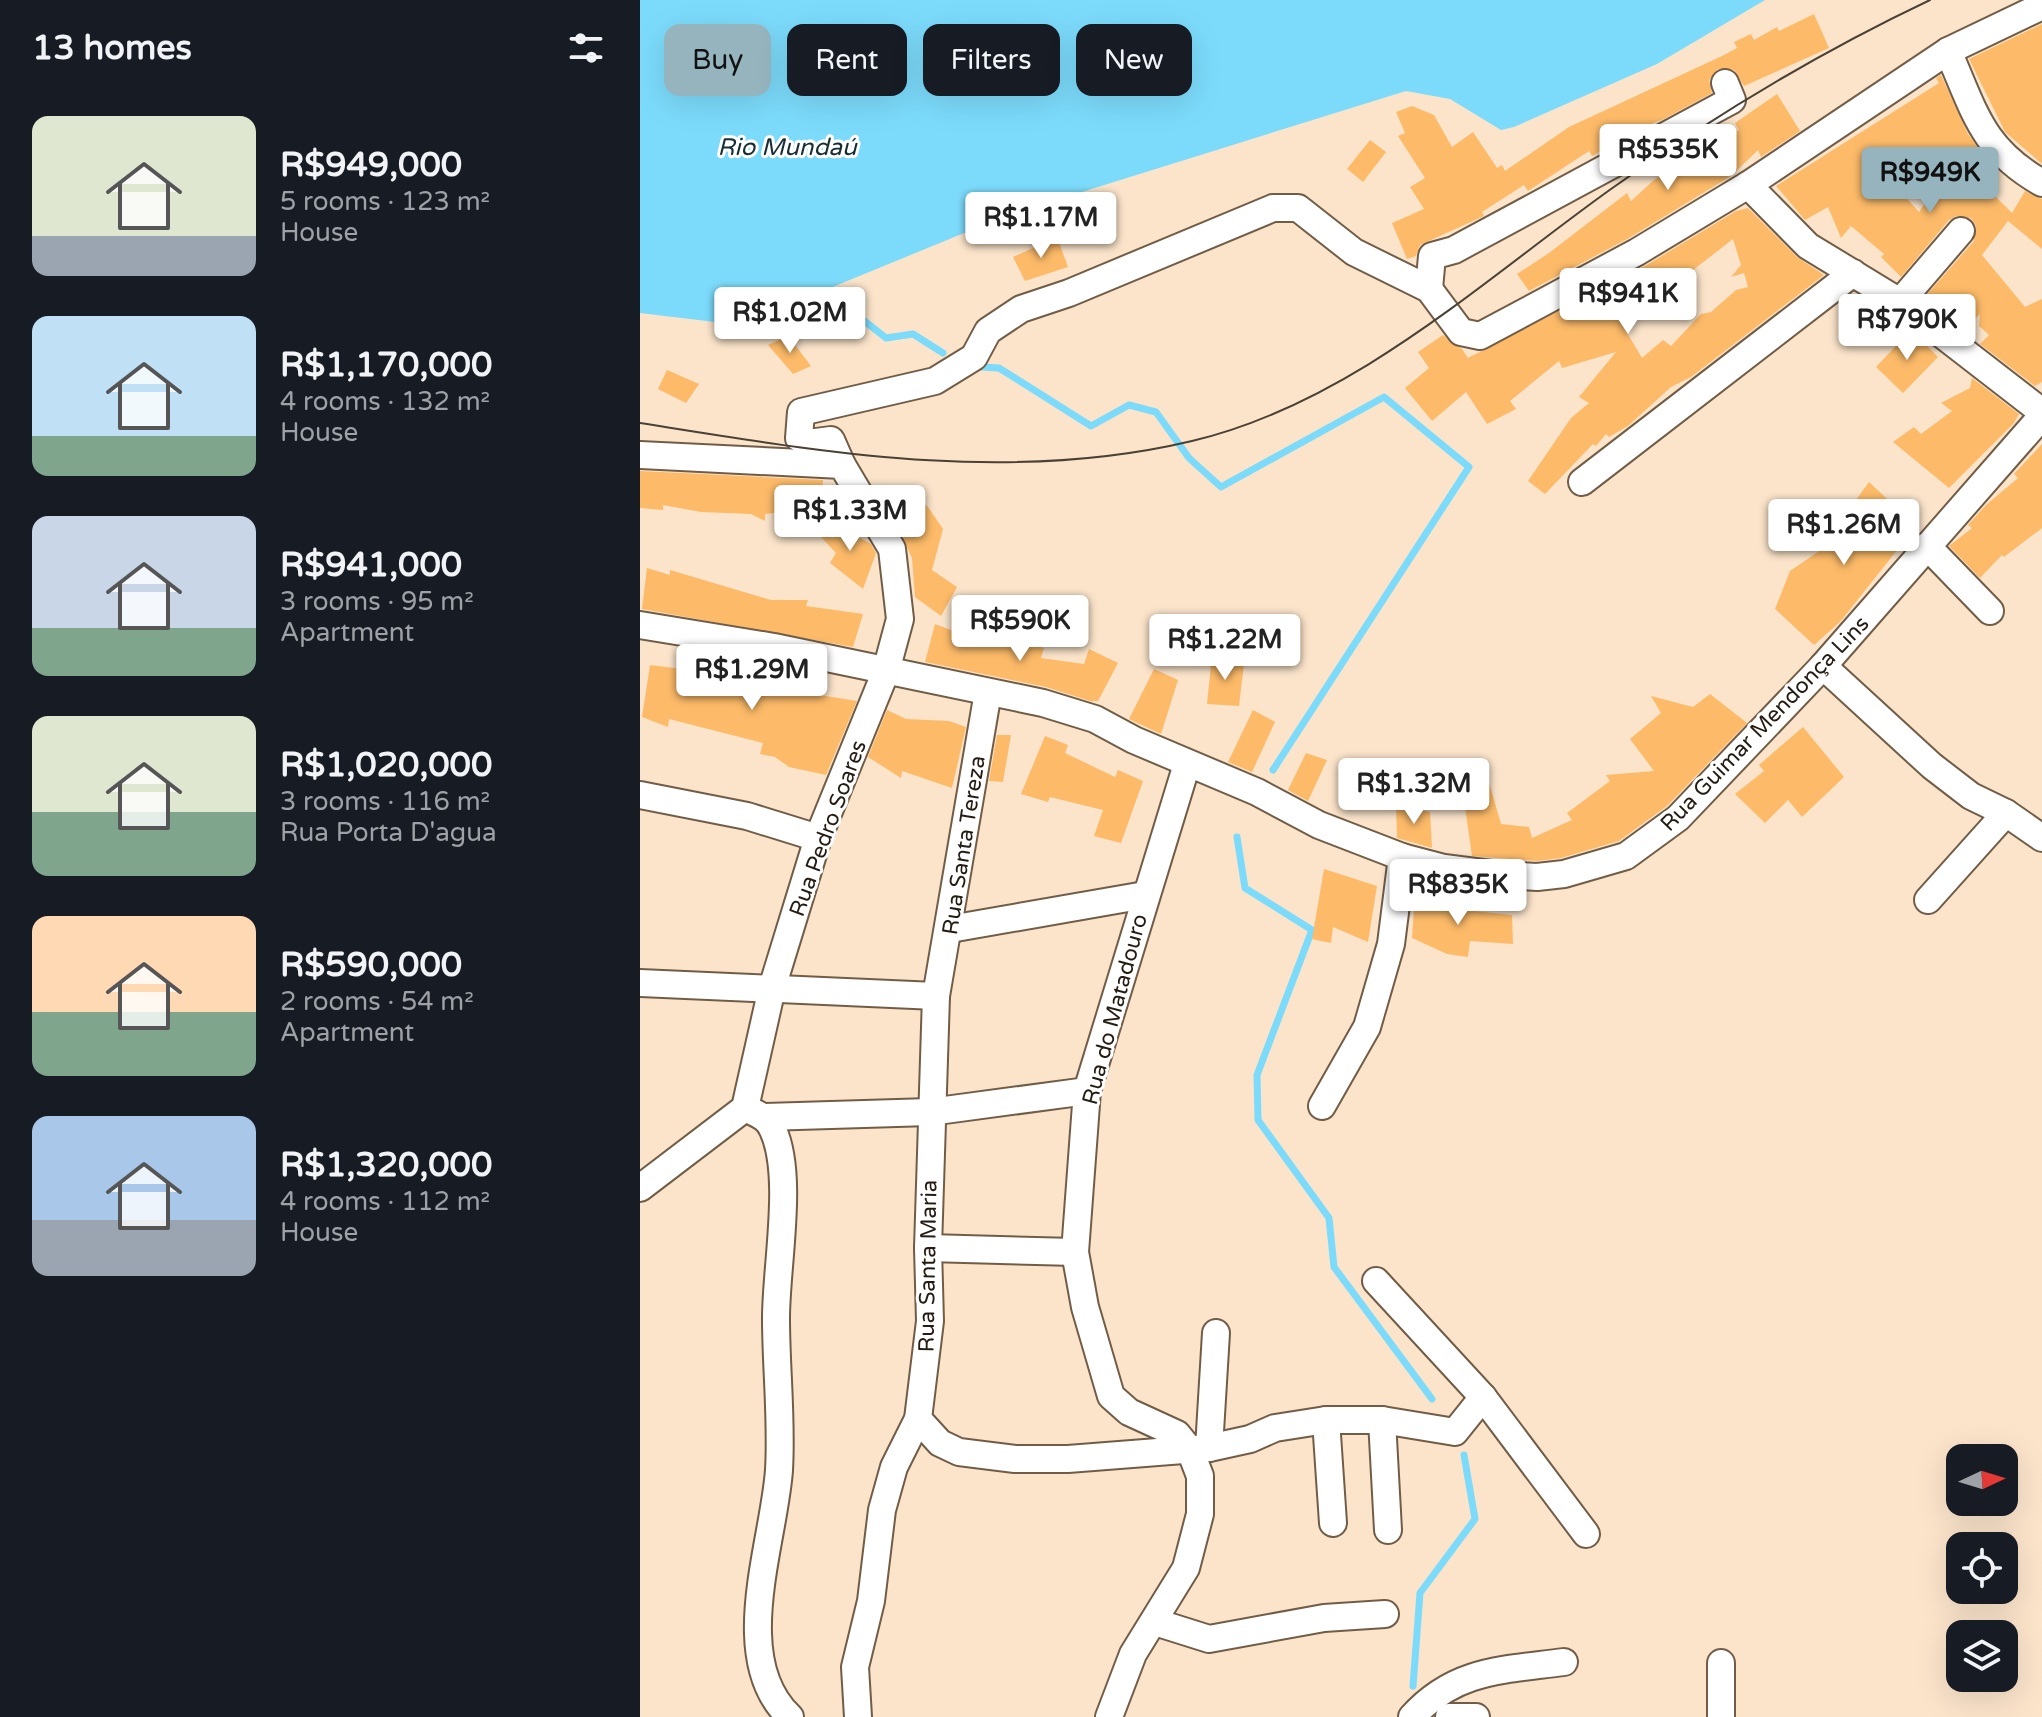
<!DOCTYPE html>
<html lang="en">
<head>
<meta charset="utf-8">
<style>
  :root { --surface:#171b24; --page:#242831; --text:#f1f3f6; --muted:#9ea1a6; --accent:#95b4be }
  body { margin:0; font-family:"Varela Round",sans-serif; background:var(--page); color:var(--text); height:100vh; display:flex; flex-direction:column; font-size:30px; white-space:nowrap }
  * { box-sizing:border-box; margin:0 }
  p { font-size:26px; color:var(--muted) }
  .icon { flex:none; width:44px; height:44px; fill:none; stroke:currentColor; stroke-width:2; stroke-linecap:round; stroke-linejoin:round }
  .map { position:relative; flex:1; overflow:hidden }
  .drawer { display:flex; flex-direction:column; background:var(--surface); width:640px }
  .drawer>* { flex:none }
  .guide { position:absolute; left:24px; top:24px; width:760px; height:72px; display:flex; gap:16px }
  .needle { width:52px; rotate:86deg }
  .buttons { position:absolute; left:1306px; top:1444px; display:grid; gap:16px }
  .buttons a { display:grid; place-items:center; width:72px; height:72px; border-radius:16px; background:var(--surface); box-shadow:0 8px 32px #0002; font-size:40px }
  .price { position:absolute; translate:-50% -68px; padding:0 18px; border-radius:8px; background:#fff; color:#222; font-size:26px; line-height:52px; filter:drop-shadow(0 2px 4px #0008) }
  .price::after { content:''; position:absolute; left:50%; top:48px; width:24px; height:18px; margin-left:-12px; background:inherit; clip-path:polygon(0 0,100% 0,50% 100%) }
  .price.current { background:var(--accent); color:#111 }
  ul { padding:0; list-style:none }
  li { display:flex; align-items:center; gap:24px; height:200px; padding:0 32px }
  li span { display:grid; place-items:center; flex:none; width:224px; height:160px; border-radius:16px; color:#555 }
  li>.icon { margin-inline-start:auto }
  span .icon { width:96px; height:96px; fill:#fffc; stroke-width:1 }
  li b { font-size:34px }
  h2 { display:flex; justify-content:space-between; align-items:center; height:96px; padding:0 32px; font-size:34px }
  .tag { padding:0 28px; border-radius:16px; background:var(--surface); box-shadow:0 8px 32px #0002; font-size:28px; line-height:72px }
  .tag.current { background:var(--accent); color:#111 }
  main { display:flex; flex:1; min-height:0 }
  .map>svg:first-child { display:block }
  .water { fill:#7cdbfb }
  .lines { fill:none; stroke-linecap:round; stroke-linejoin:round }
  .stream { stroke:#7cdbfb; stroke-width:7 }
  .building { fill:#fdbb69; fill-rule:evenodd }
  .minor-casing { stroke:#715d47; stroke-width:30 }
  .minor { stroke:#fff; stroke-width:26 }
  .tram { stroke:#4a4034; stroke-width:2 }
  .labels { text-anchor:middle; stroke-width:6; stroke-linejoin:round; paint-order:stroke }
  .street-label { font-size:22px; fill:#241c13; stroke:#fff }
  .water-label { font-size:24px; font-style:italic; fill:#172d34; stroke:#fff }
</style>
</head>
<body>
<main>
<section class="drawer">
<h2>13 homes<svg class="icon" aria-label="filters" viewBox="0 0 24 24"><path d="M4 7h16M4 17h16"/><circle cx="9" cy="7" r="2"/><circle cx="15" cy="17" r="2"/></svg></h2>
<ul>
<li><span style="background:linear-gradient(#dfe7d0 75%,#9aa5b1 0)"><svg class="icon" aria-label="home" viewBox="0 0 24 24"><path d="M3 11l9-7 9 7M6 9v11h12V9"/></svg></span><div><b>R$949,000</b><p>5 rooms · 123 m²</p><p>House</p></div></li>
<li><span style="background:linear-gradient(#bfe0f5 75%,#7fa58c 0)"><svg class="icon" aria-label="home" viewBox="0 0 24 24"><path d="M3 11l9-7 9 7M6 9v11h12V9"/></svg></span><div><b>R$1,170,000</b><p>4 rooms · 132 m²</p><p>House</p></div></li>
<li><span style="background:linear-gradient(#c9d6e8 70%,#7fa58c 0)"><svg class="icon" aria-label="home" viewBox="0 0 24 24"><path d="M3 11l9-7 9 7M6 9v11h12V9"/></svg></span><div><b>R$941,000</b><p>3 rooms · 95 m²</p><p>Apartment</p></div></li>
<li><span style="background:linear-gradient(#dfe7d0 60%,#7fa58c 0)"><svg class="icon" aria-label="home" viewBox="0 0 24 24"><path d="M3 11l9-7 9 7M6 9v11h12V9"/></svg></span><div><b>R$1,020,000</b><p>3 rooms · 116 m²</p><p>Rua Porta D'agua</p></div></li>
<li><span style="background:linear-gradient(#ffd9b3 60%,#7fa58c 0)"><svg class="icon" aria-label="home" viewBox="0 0 24 24"><path d="M3 11l9-7 9 7M6 9v11h12V9"/></svg></span><div><b>R$590,000</b><p>2 rooms · 54 m²</p><p>Apartment</p></div></li>
<li><span style="background:linear-gradient(#a9c7e8 65%,#9aa5b1 0)"><svg class="icon" aria-label="home" viewBox="0 0 24 24"><path d="M3 11l9-7 9 7M6 9v11h12V9"/></svg></span><div><b>R$1,320,000</b><p>4 rooms · 112 m²</p><p>House</p></div></li>
</ul>
</section>
<div class="map">
<svg width="1402" height="1717" viewBox="0 0 1402 1717">
  <rect width="100%" height="100%" fill="#fbe4ca"/>
  <!-- water -->
  <path class="water" d="M0,0H1125L1017,64L874,127L861,130L810,99L766,91L368,215L100,325L0,313Z"/>
  <g class="lines">
    <!-- stream -->
    <g class="stream">
      <path d="M161,300L184,311L213,312L246,338L273,334L303,353"/>
      <path d="M342,367L359,368L451,426L489,405L516,412L549,458L581,487L744,397L829,467L633,770"/>
      <path d="M597,837L605,888L672,930L617,1075L618,1120L689,1218L694,1267L792,1399"/>
      <path d="M773,1686L780,1593L835,1519L824,1455"/>
    </g>
  </g>
  <!-- building -->
  <g class="building">
    <path d="M1174,14L1189,48L1104,86L1094,70L1078,69L1069,80L1072,93L1024,119L973,139L975,143L952,156L949,151L888,191L884,185L842,212L844,216L780,245L776,256L767,259L752,223L784,209L770,187L785,178L758,136L765,133L756,112L772,106L794,115L812,147L833,132L857,168L862,165L865,171L929,127L1082,56L1097,48L1094,42L1111,34L1114,40L1137,27L1139,31Z"/>
    <path d="M1402,24V164L1365,132L1329,59Z"/>
    <path d="M1301,75L1328,134L1351,165L1340,181L1372,213L1385,191L1402,199V249L1368,221L1342,255L1385,307L1402,299V382L1395,386L1340,344L1349,335L1339,326L1340,314L1333,321L1320,310L1308,319L1283,299L1334,241L1336,226L1331,218L1316,216L1309,220L1261,277L1241,257L1244,254L1211,226L1201,238L1188,207L1165,220L1136,186L1299,83L1296,78ZM1287,148L1305,175L1279,212L1245,174Z"/>
    <path d="M1137,94L1160,131L1121,157L1118,150L1091,176L989,238L889,291L877,274L909,253L987,193L991,201L1014,180L1099,130L1095,123Z"/>
    <path d="M730,140L746,152L723,182L707,169Z"/>
    <path d="M1108,208L1157,257L1184,275L1051,377L1031,387L988,426L969,437L966,434L956,446L953,444L905,494L888,481L931,418L949,403L939,397L976,352L922,368L919,361L870,401L876,409L847,424L826,392L792,421L765,388L789,368L778,352L803,335L822,349L828,358L1005,266L1096,211ZM1093,239L1101,265L1091,277L1104,273L1108,287L1096,290L1071,312L1061,314L1031,346L1023,340L1002,358L976,314L1008,306L1006,302L1017,298Z"/>
    <path d="M417,237L428,267L385,281L373,257Z"/>
    <path d="M1271,330L1298,357L1263,393L1236,367Z"/>
    <path d="M148,336L171,366L153,374L128,345Z"/>
    <path d="M27,370L59,384L46,403L18,389Z"/>
    <path d="M1332,378L1379,414L1374,423L1309,488L1253,442L1274,427L1281,434L1312,411L1301,403L1330,388Z"/>
    <path d="M1402,444V528L1364,557L1362,555L1340,578L1309,546L1332,528L1328,525L1346,505L1378,478L1374,474Z"/>
    <path d="M0,471L183,480L181,508L125,514V521L111,514L61,512L23,505V510L0,508Z"/>
    <path d="M1229,482L1273,523V530L1200,622L1174,645L1135,609L1150,571L1188,545L1218,510L1213,504Z"/>
    <path d="M269,490L288,507L303,529L292,570L317,587L301,616L275,597L272,558L254,519Z"/>
    <path d="M189,521L231,544L236,553L223,589L190,563L196,553L181,537Z"/>
    <path d="M7,568L30,575V570L131,600H168L166,606L223,614L213,647L2,609Z"/>
    <path d="M295,624L348,644L352,629L379,634L378,640L404,648L401,658L444,664L449,649L478,663L458,701H450L406,687L285,662Z"/>
    <path d="M572,655L604,664L599,706L567,704Z"/>
    <path d="M61,662L136,676L135,681L167,693L217,701L186,775L149,767L135,757L120,754L123,743L29,719L28,727L2,717L10,665L59,671Z"/>
    <path d="M514,669L538,680L521,734L489,719Z"/>
    <path d="M1070,694L1107,723L1027,806L979,841L921,858L897,861L832,856L820,772H846L861,824L889,827L892,838L932,820L927,813L970,781L966,775L1014,771L990,739L1021,713L1011,696L1053,707Z"/>
    <path d="M247,710L266,719L309,721L326,727L312,788L262,771L261,778L228,757Z"/>
    <path d="M613,710L635,722L612,772L588,762Z"/>
    <path d="M1163,727L1204,777L1162,817L1148,800L1125,823L1095,794L1124,771L1119,765Z"/>
    <path d="M357,735H371L363,782L349,781Z"/>
    <path d="M405,736L428,745L425,753L475,777L478,770L503,781L481,843L454,836L463,810L410,797L408,802L381,794Z"/>
    <path d="M666,753L687,760L668,801L648,790Z"/>
    <path d="M756,806L790,812L792,848L757,838Z"/>
    <path d="M684,869L737,886L728,942L693,927L691,943L672,939Z"/>
    <path d="M775,894L800,900L799,909L834,907V911L872,915L873,944L830,941L828,957L807,954L772,938Z"/>
  </g>
  <g class="lines">
    <defs>
      <g id="minor">
        <path d="M1308,51C1335,112 1341,148 1402,183"/>
        <path d="M1108,185L1168,246L1260,302L1402,412"/>
        <path d="M789,289L792,256L814,250L1092,100L1085,83"/>
        <path d="M1260,302L1321,231"/>
        <path d="M0,455L202,465L252,549L260,619L246,671L178,838L132,988L105,1108L0,1188"/>
        <path d="M202,465L191,440L168,443L159,438L161,412L295,381L334,357L348,331L381,309L429,293L633,208H658L714,252L789,289L821,332L840,336L997,252L1108,185L1308,51L1402,6"/>
        <path d="M942,482L1213,273"/>
        <path d="M1287,546L1350,611"/>
        <path d="M0,625L134,647L403,703L455,719L494,740L617,792L679,825L762,857L804,868L859,875L897,877L924,874L986,856L1038,818L1183,666L1402,416"/>
        <path d="M1183,666L1292,766L1331,796L1366,813L1402,838"/>
        <path d="M0,795L107,816L178,838"/>
        <path d="M1288,900L1366,813"/>
        <path d="M310,929L505,895"/>
        <path d="M0,983L296,996"/>
        <path d="M682,1106L727,1027L751,944L762,857"/>
        <path d="M105,1108C117,1114 128,1117 133,1130C154,1176 136,1265 136,1318C136,1369 142,1419 139,1470C134,1543 88,1659 150,1717"/>
        <path d="M125,1117L290,1112L447,1091"/>
        <path d="M288,1248L435,1252"/>
        <path d="M736,1281L843,1397L946,1534"/>
        <path d="M278,1419L300,1443L319,1452L375,1459H428L569,1448L610,1439L635,1428L686,1420H742L815,1432L843,1397"/>
        <path d="M686,1420L693,1523"/>
        <path d="M742,1420L748,1530"/>
        <path d="M569,1448L576,1333"/>
        <path d="M515,1622L569,1639L684,1618L745,1614"/>
        <path d="M1081,1663V1717"/>
        <path d="M218,1717L215,1667L231,1601L242,1510L254,1467L278,1419L290,1321L288,1248L296,996L348,692"/>
        <path d="M469,1717L493,1654L546,1568L560,1514V1476L550,1450L537,1434L489,1412L471,1396L445,1307L435,1252L447,1091L547,764"/>
        <path d="M772,1717C815,1669 864,1670 924,1662"/>
        <path d="M809,1717H836"/>
      </g>
    </defs>
    <!-- minor casing -->
    <use href="#minor" class="minor-casing"/>
    <!-- minor -->
    <use href="#minor" class="minor"/>
    <!-- tram -->
    <path class="tram" d="M0,423C184,452 367,485 552,441C712,403 841,282 971,189C1072,117 1178,53 1290,0"/>
  </g>
  <g class="labels">
    <!-- street labels -->
    <g class="street-label">
      <text transform="translate(1124 723) rotate(-46)" y="8">Rua Guimar Mendonça Lins</text>
      <text transform="translate(187 828) rotate(-70)" y="8">Rua Pedro Soares</text>
      <text transform="translate(323 845) rotate(-81)" y="8">Rua Santa Tereza</text>
      <text transform="translate(474 1009) rotate(-75)" y="8">Rua do Matadouro</text>
      <text transform="translate(287 1266) rotate(-89)" y="8">Rua Santa Maria</text>
    </g>
    <!-- water labels -->
    <g class="water-label">
      <text x="147" y="155">Rio Mundaú</text>
    </g>
  </g>
</svg>
<div class="buttons">
<a><svg class="needle" viewBox="-14 -14 28 28"><path d="M0-13l5 13h-10z" fill="#e53935"/><path d="M0 13l5-13h-10z" fill="#9ea1a6"/></svg></a>
<a><svg class="icon" aria-label="locate" viewBox="0 0 24 24"><circle cx="12" cy="12" r="6"/><path d="M12 2v4M12 18v4M2 12h4M18 12h4"/></svg></a>
<a><svg class="icon" aria-label="layers" viewBox="0 0 24 24"><path d="M12 4l9 5-9 5-9-5zM3 14l9 5 9-5"/></svg></a>
</div>
<b class="price" style="left:1028px;top:192px">R$535K</b>
<b class="price current" style="left:1290px;top:215px">R$949K</b>
<b class="price" style="left:401px;top:260px">R$1.17M</b>
<b class="price" style="left:988px;top:336px">R$941K</b>
<b class="price" style="left:150px;top:355px">R$1.02M</b>
<b class="price" style="left:1267px;top:362px">R$790K</b>
<b class="price" style="left:210px;top:553px">R$1.33M</b>
<b class="price" style="left:1204px;top:567px">R$1.26M</b>
<b class="price" style="left:380px;top:663px">R$590K</b>
<b class="price" style="left:585px;top:682px">R$1.22M</b>
<b class="price" style="left:112px;top:712px">R$1.29M</b>
<b class="price" style="left:774px;top:826px">R$1.32M</b>
<b class="price" style="left:818px;top:927px">R$835K</b>
<div class="guide">
<a class="tag current">Buy</a>
<a class="tag">Rent</a>
<a class="tag">Filters</a>
<a class="tag">New</a>
</div>
</div>
</main>
</body>
</html>
